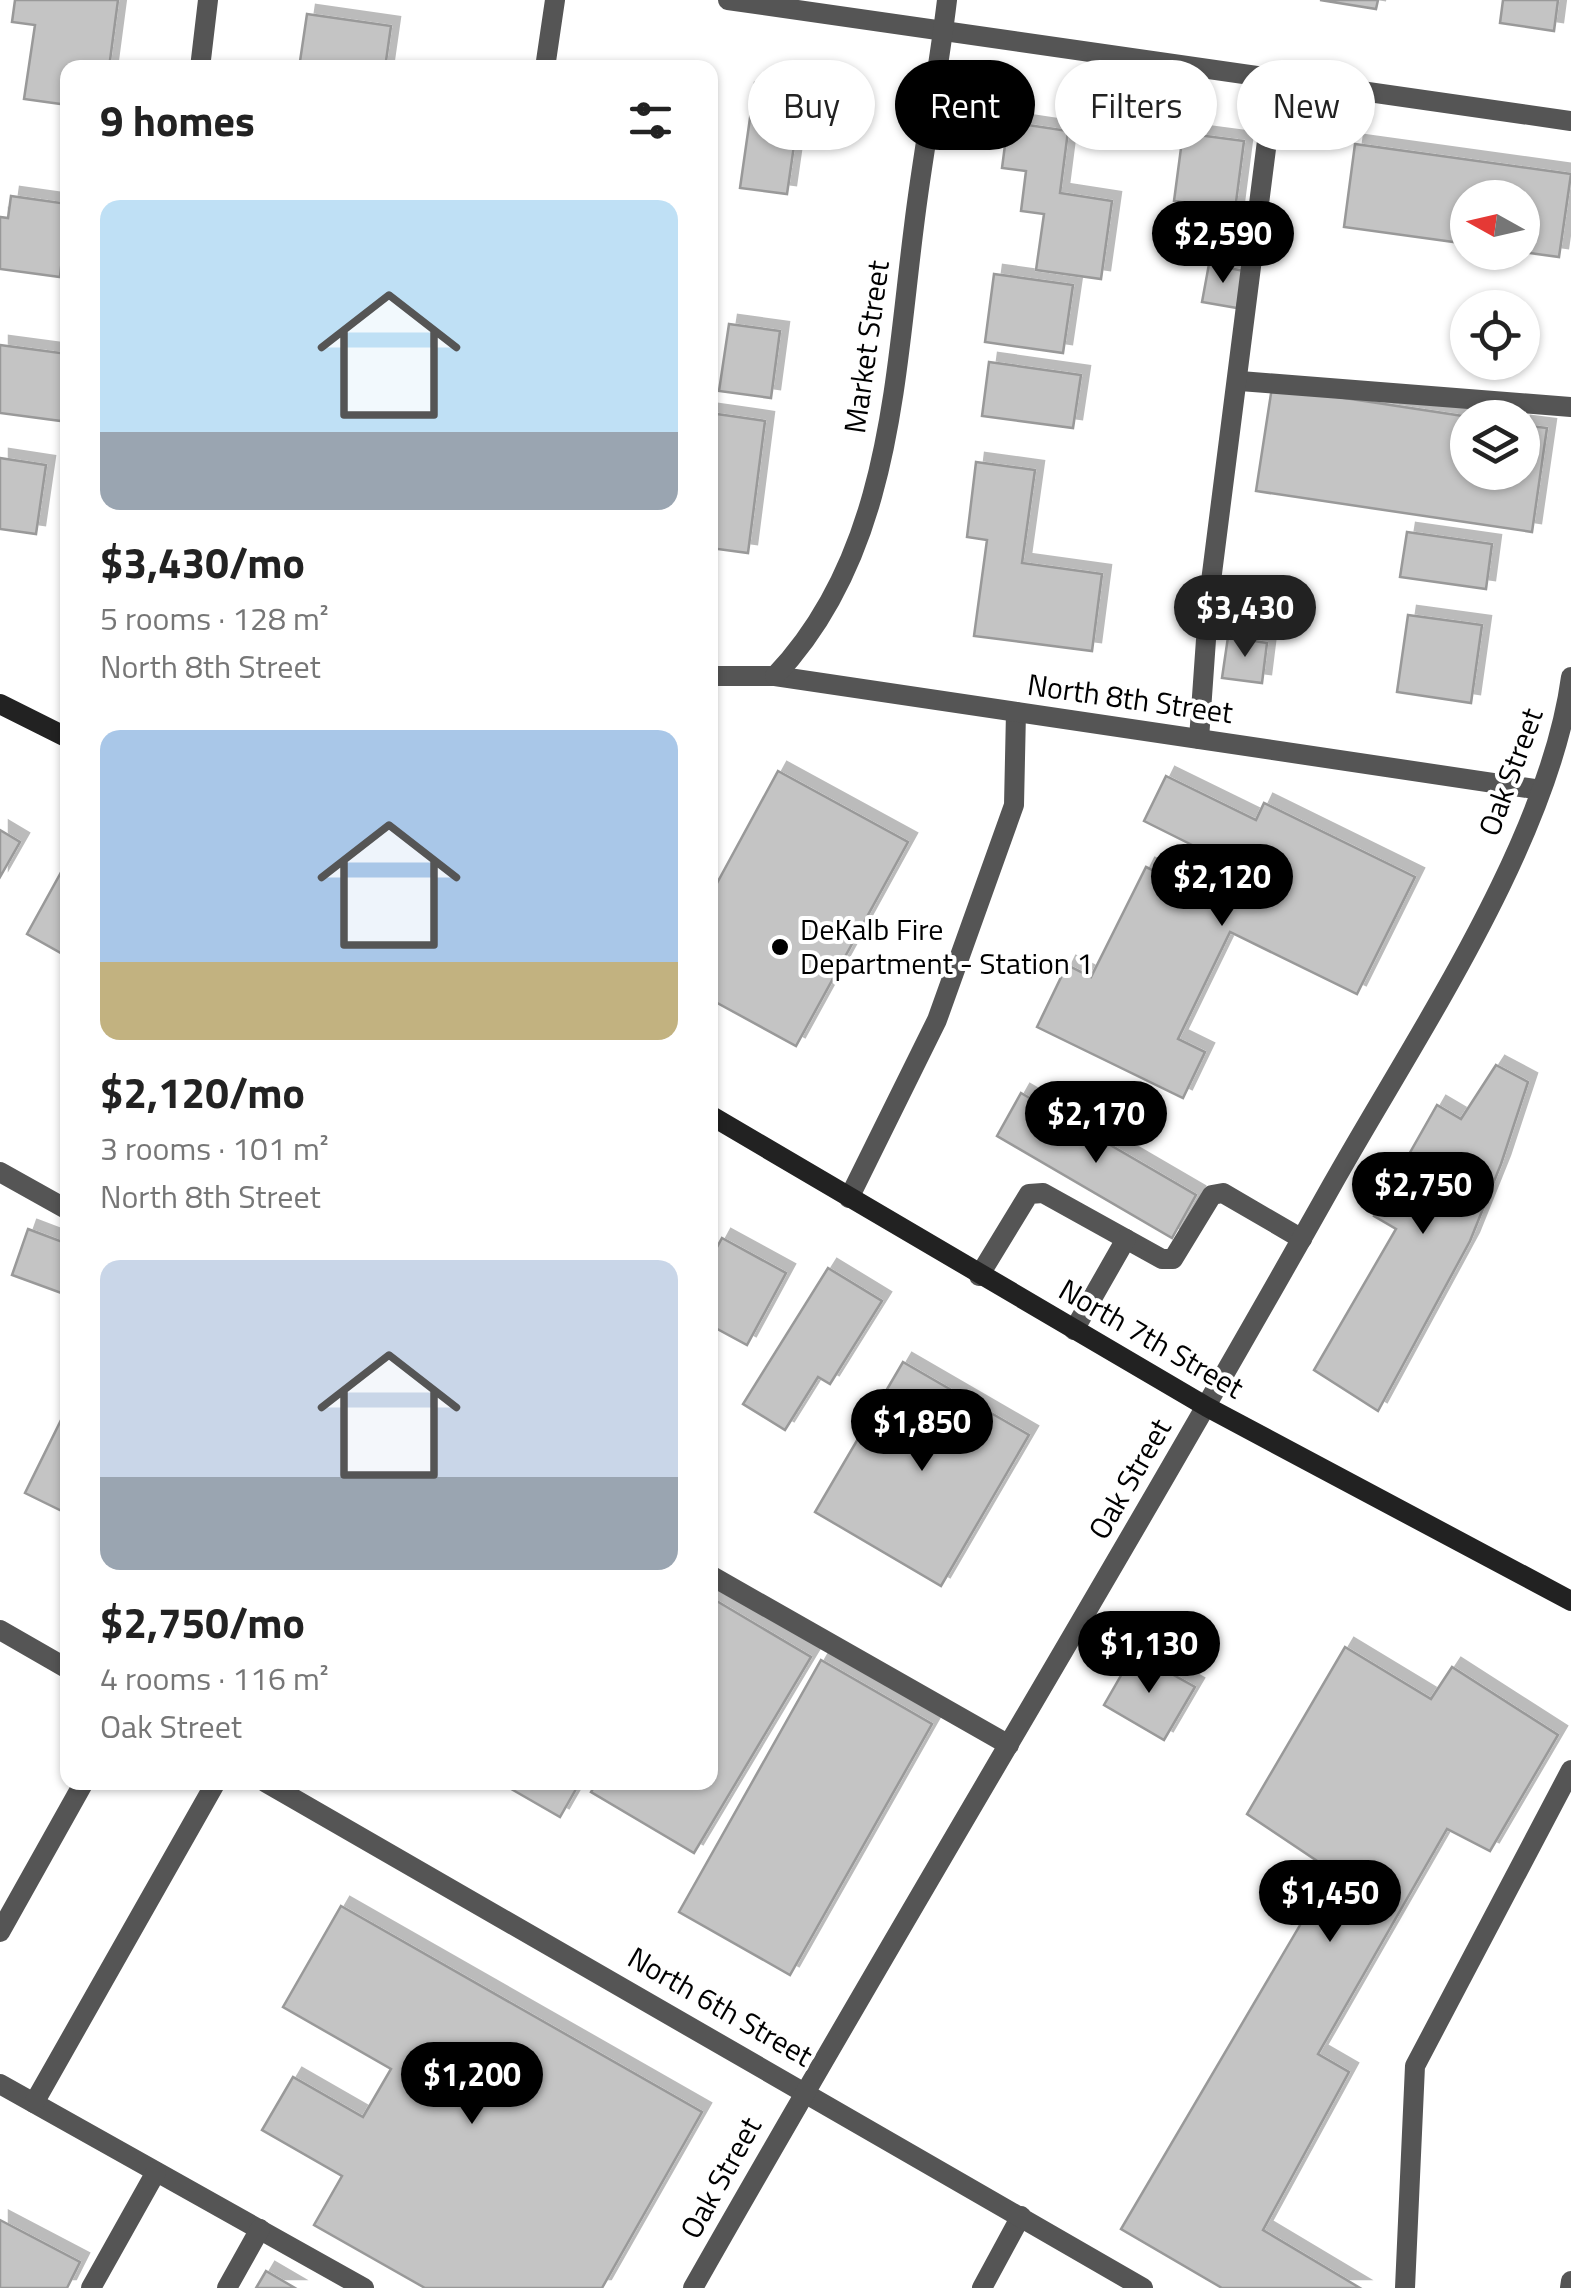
<!DOCTYPE html>
<html lang="en">
<head>
<meta charset="utf-8">
<style>
  :root { --surface:#fff; --page:#f6f6f6; --text:#222; --muted:#767676; --accent:#000 }
  body { margin:0; font-family:"Titillium Web",sans-serif; background:var(--page); color:var(--text); height:100vh; display:flex; flex-direction:column; font-size:38px; white-space:nowrap }
  * { box-sizing:border-box; margin:0 }
  p { font-size:32px; color:var(--muted) }
  .icon { flex:none; width:55px; height:55px; fill:none; stroke:currentColor; stroke-width:2; stroke-linecap:round; stroke-linejoin:round }
  .map { position:relative; flex:1; overflow:hidden }
  .side { position:absolute; left:60px; top:60px; width:658px; height:1730px; display:flex; flex-direction:column; background:var(--surface); border-radius:20px; box-shadow:0 2px 8px #0004 }
  .side>* { flex:none }
  .hud { position:absolute; left:748px; top:60px; width:672px; height:90px; display:flex; gap:20px }
  .needle { width:65px; rotate:278deg }
  .controls { position:absolute; left:1450px; top:180px; display:grid; gap:20px }
  .controls a { display:grid; place-items:center; width:90px; height:90px; border-radius:50%; background:var(--surface); box-shadow:0 2px 8px #0004; font-size:50px }
  .price { position:absolute; translate:-50% -85px; padding:0 22px; border-radius:35px; background:var(--accent); color:#fff; font-size:32px; line-height:65px; filter:drop-shadow(0 2px 5px #0008) }
  .price::after { content:''; position:absolute; left:50%; top:60px; width:30px; height:22px; margin-left:-15px; background:inherit; clip-path:polygon(0 0,100% 0,50% 100%) }
  .price.active { background:#222; color:#fff }
  ul { padding:0; list-style:none }
  li { display:grid; align-content:center; gap:20px; height:530px; padding:0 40px }
  li span { display:grid; place-items:center; height:310px; border-radius:20px; color:#555 }
  li>.icon { margin-inline-start:auto }
  span .icon { width:180px; height:180px; fill:#fffc; stroke-width:1 }
  li b { font-size:42px }
  h2 { display:flex; justify-content:space-between; align-items:center; height:120px; padding:0 40px; font-size:42px }
  .pill { padding:0 35px; border-radius:45px; background:var(--surface); box-shadow:0 2px 8px #0004; font-size:35px; line-height:90px }
  .pill.active { background:var(--accent); color:#fff }
  .map>svg:first-child { display:block }
  .building { fill:#c4c4c4; stroke:#999; stroke-width:2.5; filter:url(#shadow) }
  .lines { fill:none; stroke-linecap:round; stroke-linejoin:round }
  .lane { stroke:#555; stroke-width:20 }
  .street { stroke:#555; stroke-width:20 }
  .secondary { stroke:#222; stroke-width:20 }
  .poi-dot { fill:#000; stroke:#fff; stroke-width:4 }
  .labels { text-anchor:middle; stroke-width:8; stroke-linejoin:round; paint-order:stroke }
  .street-label { font-size:30px; fill:#000; stroke:#fff }
  .poi-label { font-size:30px; fill:#000; stroke:#fff; text-anchor:start }
</style>
</head>
<body>
<div class="map">
<svg width="1571" height="2288" viewBox="0 0 1571 2288">
  <defs>
    <filter id="shadow"><feDropShadow dx="9" dy="-9" stdDeviation="0" flood-color="#0004"/></filter>
  </defs>
  <rect width="100%" height="100%" fill="#fff"/>
  <!-- building -->
  <g class="building">
    <path d="M15,0H118L109,68H68V105L24,99L35,25L12,22Z"/>
    <path d="M1320,0H1378L1376,9Z"/>
    <path d="M1503,0H1558L1554,31L1500,23Z"/>
    <path d="M307,14L391,26L385,68H299Z"/>
    <path d="M755,83L802,90L787,194L740,188Z"/>
    <path d="M1008,122L1068,131L1060,193L1112,201L1101,279L1036,270L1044,214L1021,211L1026,171L1002,168Z"/>
    <path d="M1183,133L1244,141L1235,210L1174,201Z"/>
    <path d="M1355,144L1571,174L1559,257L1522,252V198H1468V244L1344,227Z"/>
    <path d="M11,196L68,204L60,277L0,269V217L8,218Z"/>
    <path d="M1209,264L1244,271L1237,308L1202,302Z"/>
    <path d="M994,274L1073,285L1063,353L985,342Z"/>
    <path d="M729,324L780,331L771,398L719,391Z"/>
    <path d="M0,345L68,354L61,421L0,413Z"/>
    <path d="M989,362L1081,375L1073,428L982,416Z"/>
    <path d="M1272,387L1476,418H1468V472H1522V425L1547,428L1532,532L1256,491Z"/>
    <path d="M710,413L765,421L748,553L710,548Z"/>
    <path d="M0,458L46,465L36,534L0,529Z"/>
    <path d="M976,462L1035,470L1022,563L1102,574L1092,651L974,636L987,540L967,537Z"/>
    <path d="M1407,532L1492,544L1486,589L1400,577Z"/>
    <path d="M1408,615L1482,625L1471,703L1397,692Z"/>
    <path d="M1228,637L1267,643L1262,683L1222,678Z"/>
    <path d="M778,771L908,842L796,1046L710,999V896Z"/>
    <path d="M1166,776L1256,820L1264,803L1415,877L1357,994L1230,932L1178,1039L1205,1052L1183,1098L1037,1027L1067,965L1091,977L1146,867L1176,881L1194,846L1144,821Z"/>
    <path d="M0,830L20,842L0,877Z"/>
    <path d="M64,867L68,869V957L27,934Z"/>
    <path d="M1496,1065L1528,1082L1501,1164L1470,1241L1378,1411L1314,1370L1396,1229L1374,1216L1437,1105L1461,1119Z"/>
    <path d="M1021,1093L1196,1195L1172,1238L997,1136Z"/>
    <path d="M28,1229L68,1244L64,1294L12,1275Z"/>
    <path d="M722,1238L786,1273L747,1345L710,1325V1260Z"/>
    <path d="M828,1268L882,1301L830,1384L818,1377L785,1430L743,1404Z"/>
    <path d="M903,1362L1029,1435L941,1586L815,1512Z"/>
    <path d="M66,1410L68,1411V1514L25,1493Z"/>
    <path d="M710,1597L811,1657L694,1853L591,1792L597,1782H710Z"/>
    <path d="M1345,1647L1431,1699L1452,1667L1558,1735L1490,1851L1447,1829L1318,2054L1349,2072L1263,2230L1360,2288H1222L1121,2229L1332,1871L1247,1814Z"/>
    <path d="M1134,1653L1195,1687L1164,1740L1104,1705Z"/>
    <path d="M821,1660L932,1724L790,1975L679,1912Z"/>
    <path d="M499,1782H580L560,1817Z"/>
    <path d="M341,1906L702,2112L602,2288H425L314,2225L342,2176L262,2130L293,2077L363,2117L391,2069L283,2007Z"/>
    <path d="M0,2220L80,2262L67,2288H0Z"/>
    <path d="M266,2271L295,2288H256Z"/>
  </g>
  <g class="lines">
    <!-- lane -->
    <g class="lane">
      <path d="M545,68L555,0"/>
      <path d="M1240,381L1571,407"/>
      <path d="M1199,739L1209,597L1275,78"/>
      <path d="M0,1172L68,1210"/>
      <path d="M849,1198L937,1020L1014,805L1016,712"/>
      <path d="M979,1276L1029,1194L1043,1193L1162,1259H1173L1212,1195L1223,1193L1302,1239"/>
      <path d="M1074,1330L1126,1239"/>
      <path d="M710,1575L1009,1745"/>
      <path d="M0,2084L364,2288"/>
      <path d="M34,2103L216,1782"/>
      <path d="M91,2288L156,2172"/>
      <path d="M227,2288L260,2229"/>
      <path d="M982,2288L1021,2216"/>
      <path d="M1405,2288L1415,2066L1571,1770"/>
    </g>
    <!-- street -->
    <g class="street">
      <path d="M728,0L1571,121"/>
      <path d="M200,68L208,0"/>
      <path d="M710,676H775L1541,790"/>
      <path d="M775,676C890,555 894,383 914,226C923,151 938,76 947,0"/>
      <path d="M0,1630L68,1669"/>
      <path d="M265,1782L1143,2288"/>
      <path d="M0,1932L84,1782"/>
      <path d="M693,2288C903,1918 1124,1555 1332,1185C1414,1039 1549,842 1571,677"/>
      <path d="M1570,2288L1571,2281"/>
    </g>
    <!-- secondary -->
    <g class="secondary">
      <path d="M0,704L68,738"/>
      <path d="M710,1115L1207,1407L1571,1601"/>
    </g>
  </g>
  <!-- markers -->
  <circle class="poi-dot" cx="780" cy="947" r="10"/>
  <g class="labels">
    <!-- street labels -->
    <g class="street-label">
      <text transform="translate(867 347) rotate(-82)" y="10">Market Street</text>
      <text transform="translate(1130 699) rotate(8)" y="10">North 8th Street</text>
      <text transform="translate(1511 772) rotate(-70)" y="10">Oak Street</text>
      <text transform="translate(1151 1339) rotate(30)" y="10">North 7th Street</text>
      <text transform="translate(1130 1479) rotate(-60)" y="10">Oak Street</text>
      <text transform="translate(720 2007) rotate(30)" y="10">North 6th Street</text>
      <text transform="translate(721 2178) rotate(-61)" y="10">Oak Street</text>
    </g>
    <!-- poi labels -->
    <g class="poi-label">
      <text x="800" y="940">DeKalb Fire<tspan x="800" dy="34">Department - Station 1</tspan></text>
    </g>
  </g>
</svg>
<div class="controls">
<a><svg class="needle" viewBox="-14 -14 28 28"><path d="M0-13l5 13h-10z" fill="#e53935"/><path d="M0 13l5-13h-10z" fill="#767676"/></svg></a>
<a><svg class="icon" aria-label="locate" viewBox="0 0 24 24"><circle cx="12" cy="12" r="6"/><path d="M12 2v4M12 18v4M2 12h4M18 12h4"/></svg></a>
<a><svg class="icon" aria-label="layers" viewBox="0 0 24 24"><path d="M12 4l9 5-9 5-9-5zM3 14l9 5 9-5"/></svg></a>
</div>
<b class="price" style="left:1223px;top:286px">$2,590</b>
<b class="price active" style="left:1245px;top:660px">$3,430</b>
<b class="price" style="left:1222px;top:929px">$2,120</b>
<b class="price" style="left:1096px;top:1166px">$2,170</b>
<b class="price" style="left:1423px;top:1237px">$2,750</b>
<b class="price" style="left:922px;top:1474px">$1,850</b>
<b class="price" style="left:1149px;top:1696px">$1,130</b>
<b class="price" style="left:1330px;top:1945px">$1,450</b>
<b class="price" style="left:472px;top:2127px">$1,200</b>
<div class="hud">
<a class="pill">Buy</a>
<a class="pill active">Rent</a>
<a class="pill">Filters</a>
<a class="pill">New</a>
</div>
<section class="side">
<h2>9 homes<svg class="icon" aria-label="filters" viewBox="0 0 24 24"><path d="M4 7h16M4 17h16"/><circle cx="9" cy="7" r="2"/><circle cx="15" cy="17" r="2"/></svg></h2>
<ul>
<li><span style="background:linear-gradient(#bfe0f5 75%,#9aa5b1 0)"><svg class="icon" aria-label="home" viewBox="0 0 24 24"><path d="M3 11l9-7 9 7M6 9v11h12V9"/></svg></span><div><b>$3,430/mo</b><p>5 rooms · 128 m²</p><p>North 8th Street</p></div></li>
<li><span style="background:linear-gradient(#a9c7e8 75%,#c2b280 0)"><svg class="icon" aria-label="home" viewBox="0 0 24 24"><path d="M3 11l9-7 9 7M6 9v11h12V9"/></svg></span><div><b>$2,120/mo</b><p>3 rooms · 101 m²</p><p>North 8th Street</p></div></li>
<li><span style="background:linear-gradient(#c9d6e8 70%,#9aa5b1 0)"><svg class="icon" aria-label="home" viewBox="0 0 24 24"><path d="M3 11l9-7 9 7M6 9v11h12V9"/></svg></span><div><b>$2,750/mo</b><p>4 rooms · 116 m²</p><p>Oak Street</p></div></li>
</ul>
</section>
</div>
</body>
</html>
